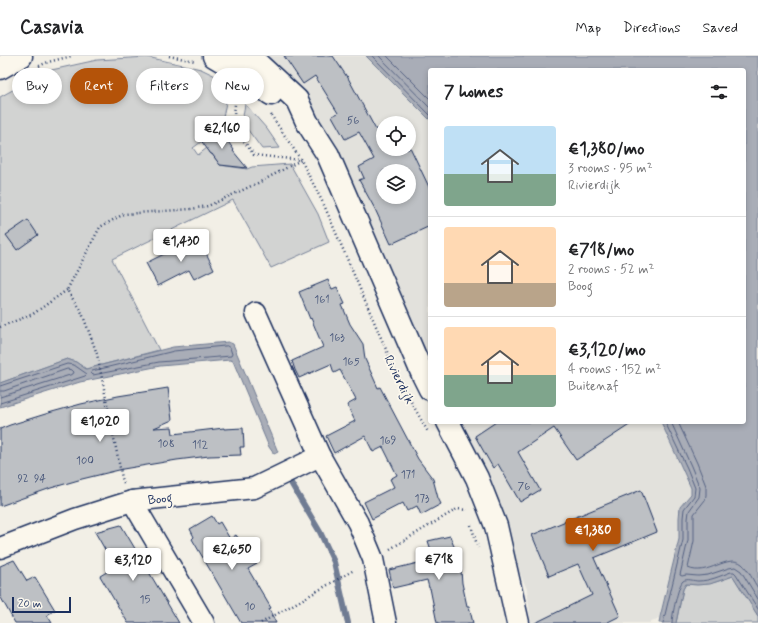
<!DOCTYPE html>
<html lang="en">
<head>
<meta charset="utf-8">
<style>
  :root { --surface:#fff; --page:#f6f6f6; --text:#202124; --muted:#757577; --line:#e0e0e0; --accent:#b45309 }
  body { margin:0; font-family:Mynerve,sans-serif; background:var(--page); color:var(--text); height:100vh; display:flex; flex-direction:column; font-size:15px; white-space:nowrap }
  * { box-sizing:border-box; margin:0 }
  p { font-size:13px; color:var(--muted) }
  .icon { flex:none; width:22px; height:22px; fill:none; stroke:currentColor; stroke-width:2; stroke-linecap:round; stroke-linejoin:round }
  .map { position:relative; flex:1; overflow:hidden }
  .drawer { position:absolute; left:428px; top:12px; width:318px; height:356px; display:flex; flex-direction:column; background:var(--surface); border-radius:4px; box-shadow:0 2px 6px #0003 }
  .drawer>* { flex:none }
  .banner { position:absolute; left:12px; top:12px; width:356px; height:36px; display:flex; gap:8px }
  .controls { position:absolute; left:376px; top:60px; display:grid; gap:8px }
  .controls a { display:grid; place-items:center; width:40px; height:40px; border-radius:50%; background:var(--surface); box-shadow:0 2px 6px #0003; font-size:20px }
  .scale { position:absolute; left:12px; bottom:10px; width:59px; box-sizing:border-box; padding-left:4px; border:2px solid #1b2f5e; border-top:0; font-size:11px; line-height:14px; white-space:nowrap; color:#1b2f5e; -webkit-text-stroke:3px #fbf7ec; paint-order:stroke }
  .price { position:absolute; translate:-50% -34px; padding:0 9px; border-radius:4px; background:#fff; color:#222; font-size:13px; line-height:26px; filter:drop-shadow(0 1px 2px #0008) }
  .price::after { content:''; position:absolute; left:50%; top:24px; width:12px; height:9px; margin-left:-6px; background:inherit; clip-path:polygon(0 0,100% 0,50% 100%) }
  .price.selected { background:var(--accent); color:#fff }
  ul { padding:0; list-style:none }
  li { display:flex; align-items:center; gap:12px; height:100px; padding:0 16px }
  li+li { border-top:1px solid var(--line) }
  li span { display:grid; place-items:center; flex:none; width:112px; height:80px; border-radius:4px; color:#555 }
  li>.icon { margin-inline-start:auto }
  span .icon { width:48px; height:48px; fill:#fffc; stroke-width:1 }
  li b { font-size:17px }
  h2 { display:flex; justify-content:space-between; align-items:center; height:48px; padding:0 16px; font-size:17px }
  .pill { padding:0 14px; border-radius:18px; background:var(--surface); box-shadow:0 2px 6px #0003; font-size:14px; line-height:36px }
  .pill.selected { background:var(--accent); color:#fff }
  header { display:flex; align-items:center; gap:24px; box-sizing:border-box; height:56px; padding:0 20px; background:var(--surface); border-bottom:1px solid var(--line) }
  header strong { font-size:19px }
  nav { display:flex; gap:22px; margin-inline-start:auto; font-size:14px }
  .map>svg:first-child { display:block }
  .built { fill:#e2e1dc; fill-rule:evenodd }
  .green { fill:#d2d3d2; stroke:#768198 }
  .water { fill:#a9adb7; stroke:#707b93 }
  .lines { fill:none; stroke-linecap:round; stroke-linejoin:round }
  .shore { stroke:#546182; stroke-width:1 }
  .stream { stroke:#707b93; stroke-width:6 }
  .building { fill:#bdc0c4; stroke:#1b2f5e; fill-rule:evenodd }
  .minor-casing { stroke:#1b2f5e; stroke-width:23 }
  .tertiary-casing { stroke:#1b2f5e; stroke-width:25 }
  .path { stroke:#1b2f5e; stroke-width:2.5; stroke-dasharray:1 3; stroke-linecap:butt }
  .minor { stroke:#fbf7ec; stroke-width:20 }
  .tertiary { stroke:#fbf7ec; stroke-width:22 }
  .labels { text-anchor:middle; stroke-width:3.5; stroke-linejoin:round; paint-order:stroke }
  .number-label { font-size:11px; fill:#445378 }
  .street-label { font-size:13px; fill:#1b2f5e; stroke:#fbf7ec }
</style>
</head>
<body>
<header>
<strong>Casavia</strong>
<nav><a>Map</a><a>Directions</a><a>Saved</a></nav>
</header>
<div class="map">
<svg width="758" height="567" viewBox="0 0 758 567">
  <rect width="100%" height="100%" fill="#f2efe6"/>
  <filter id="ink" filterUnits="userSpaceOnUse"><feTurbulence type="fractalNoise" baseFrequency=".025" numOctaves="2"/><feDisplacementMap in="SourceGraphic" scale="8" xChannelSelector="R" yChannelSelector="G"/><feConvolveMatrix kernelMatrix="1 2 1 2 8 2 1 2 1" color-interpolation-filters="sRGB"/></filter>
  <g filter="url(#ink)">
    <!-- built -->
    <g class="built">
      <path d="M261,0H366L430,64V321L302,40ZM383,67H409V93H383ZM383,115H409V141H383Z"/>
      <path d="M451,366H661L691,432V438L680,451L679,462V483L660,561L650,567H531L527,533Z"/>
    </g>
    <!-- green -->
    <g class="green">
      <path d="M147,1L201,13L230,27L221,71L193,92L198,99L207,92L210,95L209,96L211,98H212L220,109L247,113L252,111L290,108L318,158L329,186L271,212L233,144L112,203L159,294L86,313L76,306L67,303L0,327V41L47,15L97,4Z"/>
      <path d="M245,48L267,73L280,92L262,93L259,89L242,66Z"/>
      <path d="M733,520L758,560V567H676L683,533L686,528C706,530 714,527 733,520Z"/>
    </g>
    <!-- water -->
    <g class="water">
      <path d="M366,0H758V560L733,520L710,528L697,529L686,528L683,533L676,567H659L660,561L679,483V462L680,451L691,438V432L661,366H744V14H430V64Z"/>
      <path d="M228,286L233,288L278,396L274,398L269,391L233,305L230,304L160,310L80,326L0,351V327L67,303L76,306L86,313L173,291Z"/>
    </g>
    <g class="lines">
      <!-- shore -->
      <g class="shore">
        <path d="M372,0L430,59"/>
        <path d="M379,0L430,52"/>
        <path d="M387,0L430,43"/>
        <path d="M227,290L230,292L232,298L231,300L159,306L93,319L91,317L92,315L174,295Z"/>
        <path d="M0,330L67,308L74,309L87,318L85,320L79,322L0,347"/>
        <path d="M0,335H4L67,313L72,314L74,316L73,318L0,341"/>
        <path d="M671,366L691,410L700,432L699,441L689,455L688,463V484L680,519L682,520L686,519L698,520L708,519L729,512L735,511L741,515L758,543"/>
        <path d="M678,366L697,407L706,430V439L705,444L694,458V485L688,512C707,521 728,497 742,508C749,514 753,525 758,532"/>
        <path d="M663,567L683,484V462L684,453L694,440L695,432L687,412L665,366"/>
        <path d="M672,567C672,560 678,529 683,525C687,522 694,525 698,525C710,525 720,520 731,516H734L736,518L758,553"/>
      </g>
      <!-- stream -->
      <path class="stream" d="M291,427L320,476L334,506L348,567"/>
    </g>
    <!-- building -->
    <g class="building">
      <path d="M284,0H333L347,21V20L376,74L383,70V93H409V89L430,133V170L391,188L375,153L359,124L364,122L359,111L374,103L359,76L345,83L332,60L338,57L315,20L303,28ZM383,115H409V141H383Z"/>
      <path d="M219,73L234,94L233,95L247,112L220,109L212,98H211L202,86Z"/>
      <path d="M28,164L38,179L17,194L6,179Z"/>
      <path d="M198,181L214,213L194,223L189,214L158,230L146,207Z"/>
      <path d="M328,224L332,233L337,231L345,248L342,249L350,268L363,288L365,303L378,332L380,331L418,403L433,423L438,442L441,448L421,459L417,450L407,455L403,447L372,463L364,446L394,431L390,423L397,419L383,391L373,396L365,380L334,397L326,380L355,365L347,349L356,344L340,314L334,317L331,308L299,322L295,314L292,305L323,291L311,262L310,263L299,236Z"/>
      <path d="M168,332L172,364L154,372L172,371L173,378L224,372V373L243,372L244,391H240L241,399L209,400L177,404L123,413L82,423L51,432L0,450V373L10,369L52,356L81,348L118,340Z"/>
      <path d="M496,366H634L576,404L554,372L518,396L540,434L520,446L498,408L493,412L475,380Z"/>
      <path d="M641,434L657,476L594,502L620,560L606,567H535L592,539L578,508L549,520L532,479Z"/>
      <path d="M212,460L217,468L220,466L230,483L236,479L241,486L244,484L254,500L252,501L257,508L248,513L271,552L269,553L276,567H241L192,483L194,481L190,473Z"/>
      <path d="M121,469L156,528L179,567H128L116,547L100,520L115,511L95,476Z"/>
      <path d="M450,480L453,488L460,503L462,527L467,550H469L473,567H437L430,532H429L427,524L393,532L389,514L422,506L420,498L431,494L428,485Z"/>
      <path d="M14,504L27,525L35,521L55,554L47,559L52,567H15L0,540V510Z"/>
    </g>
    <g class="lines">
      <defs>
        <g id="minor">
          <path d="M256,257L320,400L358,467L373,503L386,567"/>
          <path d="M132,445L204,567"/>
          <path d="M0,492L75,463L132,445L254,432L320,400"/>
        </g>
        <g id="tertiary">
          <path d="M214,0L251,22L271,38"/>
          <path d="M245,0L257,7L297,44L307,66L328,99L423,319L430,333"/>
          <path d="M0,12L21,0"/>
          <path d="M448,366L477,422L496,470L518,567"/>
        </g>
      </defs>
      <!-- minor casing -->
      <use href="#minor" class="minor-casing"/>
      <!-- tertiary casing -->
      <use href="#tertiary" class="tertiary-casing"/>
      <!-- path -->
      <g class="path">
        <path d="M169,0L190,4L194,5"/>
        <path d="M39,10L48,6L72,0"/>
        <path d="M236,37L233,70L254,99L300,104"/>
        <path d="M271,59L301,104L324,149L400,326L428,376"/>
        <path d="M0,271L33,258L67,234"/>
        <path d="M124,427L122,422L97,298L82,257L67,234L100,171L124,158L191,153L208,150L260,126L301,104"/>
        <path d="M471,469L478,492"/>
        <path d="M390,493L457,453L467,454"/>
        <path d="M261,567L354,514"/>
      </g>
      <!-- minor -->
      <use href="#minor" class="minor"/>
      <!-- tertiary -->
      <use href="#tertiary" class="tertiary"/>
    </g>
  </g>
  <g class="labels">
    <!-- number labels -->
    <g class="number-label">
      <text x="353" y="68">56</text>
      <text x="322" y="247">161</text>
      <text x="337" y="285">163</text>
      <text x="351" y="309">165</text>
      <text x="388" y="388">169</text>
      <text x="166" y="391">108</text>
      <text x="200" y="392">112</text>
      <text x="85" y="408">100</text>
      <text x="408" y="422">171</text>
      <text x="23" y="426">92</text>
      <text x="40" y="426">94</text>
      <text x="524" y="434">76</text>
      <text x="422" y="446">173</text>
      <text x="145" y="547">15</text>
      <text x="250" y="554">10</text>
    </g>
    <!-- street labels -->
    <g class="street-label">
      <text transform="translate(400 323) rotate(64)" y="5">Rivierdijk</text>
      <text transform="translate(160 442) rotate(-6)" y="5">Boog</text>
    </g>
  </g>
</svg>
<div class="controls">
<a><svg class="icon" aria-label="locate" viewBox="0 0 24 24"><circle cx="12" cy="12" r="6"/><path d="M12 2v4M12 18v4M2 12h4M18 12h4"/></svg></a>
<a><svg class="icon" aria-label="layers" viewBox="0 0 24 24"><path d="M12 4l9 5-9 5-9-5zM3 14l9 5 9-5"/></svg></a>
</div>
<div class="scale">20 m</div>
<b class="price" style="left:222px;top:94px">€2,160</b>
<b class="price" style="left:181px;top:207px">€1,430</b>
<b class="price" style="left:100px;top:387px">€1,020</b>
<b class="price selected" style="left:593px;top:496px">€1,380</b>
<b class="price" style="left:232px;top:515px">€2,650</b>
<b class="price" style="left:439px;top:525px">€718</b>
<b class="price" style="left:133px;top:526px">€3,120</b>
<div class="banner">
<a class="pill">Buy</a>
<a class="pill selected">Rent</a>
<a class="pill">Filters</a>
<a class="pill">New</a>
</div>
<section class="drawer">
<h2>7 homes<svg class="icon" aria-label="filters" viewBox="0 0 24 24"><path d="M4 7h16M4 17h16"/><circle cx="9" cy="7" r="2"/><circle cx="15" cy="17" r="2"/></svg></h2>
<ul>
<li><span style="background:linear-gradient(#bfe0f5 60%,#7fa58c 0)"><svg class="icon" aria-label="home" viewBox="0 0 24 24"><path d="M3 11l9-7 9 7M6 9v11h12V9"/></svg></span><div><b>€1,380/mo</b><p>3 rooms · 95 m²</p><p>Rivierdijk</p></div></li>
<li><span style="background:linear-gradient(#ffd9b3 70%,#b9a48a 0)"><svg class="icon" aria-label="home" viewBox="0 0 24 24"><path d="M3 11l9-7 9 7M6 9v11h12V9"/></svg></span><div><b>€718/mo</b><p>2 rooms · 52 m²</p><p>Boog</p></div></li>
<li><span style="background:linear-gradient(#ffd9b3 60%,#7fa58c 0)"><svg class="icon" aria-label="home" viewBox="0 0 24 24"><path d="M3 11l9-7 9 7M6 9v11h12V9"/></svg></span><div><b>€3,120/mo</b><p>4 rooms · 152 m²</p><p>Buitenaf</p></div></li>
</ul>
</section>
</div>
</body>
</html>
